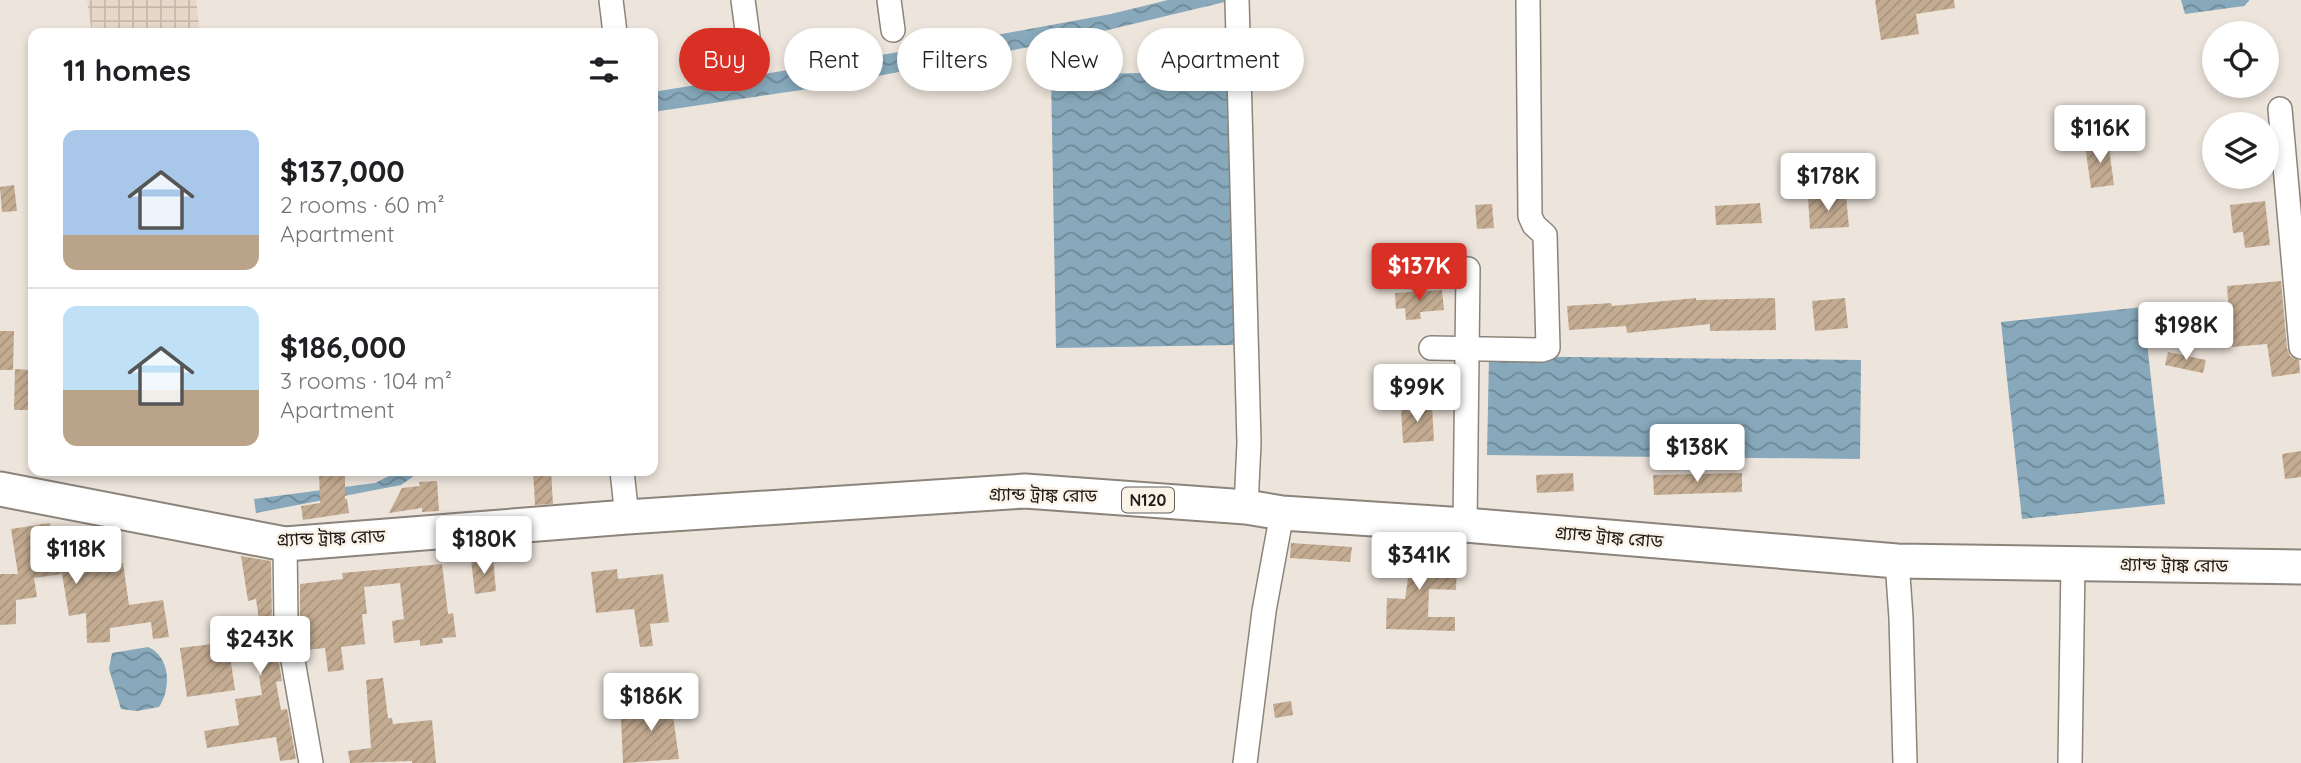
<!DOCTYPE html>
<html lang="en">
<head>
<meta charset="utf-8">
<style>
  :root { --surface:#fff; --page:#f2f2f2; --text:#202124; --muted:#757577; --line:#e0e0e0; --accent:#d93025 }
  body { margin:0; font-family:Quicksand,"Noto Sans Bengali",sans-serif; background:var(--page); color:var(--text); height:100vh; display:flex; flex-direction:column; font-size:26px; white-space:nowrap }
  * { box-sizing:border-box; margin:0 }
  p { font-size:23px; color:var(--muted) }
  .icon { flex:none; width:38px; height:38px; fill:none; stroke:currentColor; stroke-width:2; stroke-linecap:round; stroke-linejoin:round }
  .map { position:relative; flex:1; overflow:hidden }
  .drawer { position:absolute; left:28px; top:28px; width:630px; height:448px; display:flex; flex-direction:column; background:var(--surface); border-radius:14px; box-shadow:0 4px 10px #0003 }
  .drawer>* { flex:none }
  .top-card { position:absolute; left:679px; top:28px; width:665px; height:63px; display:flex; gap:14px }
  .buttons { position:absolute; left:2202px; top:21px; display:grid; gap:14px }
  .buttons a { display:grid; place-items:center; width:77px; height:77px; border-radius:50%; background:var(--surface); box-shadow:0 4px 10px #0003; font-size:35px }
  .price { position:absolute; translate:-50% -60px; padding:0 16px; border-radius:7px; background:#fff; color:#222; font-size:23px; line-height:46px; filter:drop-shadow(0 2px 4px #0008) }
  .price::after { content:''; position:absolute; left:50%; top:42px; width:21px; height:16px; margin-left:-10px; background:inherit; clip-path:polygon(0 0,100% 0,50% 100%) }
  .price.current { background:var(--accent); color:#fff }
  ul { padding:0; list-style:none }
  li { display:flex; align-items:center; gap:21px; height:175px; padding:0 35px }
  li+li { border-top:2px solid var(--line) }
  li span { display:grid; place-items:center; flex:none; width:196px; height:140px; border-radius:14px; color:#555 }
  li>.icon { margin-inline-start:auto }
  span .icon { width:84px; height:84px; fill:#fffc; stroke-width:1 }
  li b { font-size:30px }
  h2 { display:flex; justify-content:space-between; align-items:center; height:84px; padding:0 35px; font-size:30px }
  .chip { padding:0 24px; border-radius:32px; background:var(--surface); box-shadow:0 4px 10px #0003; font-size:24px; line-height:63px }
  .chip.current { background:var(--accent); color:#fff }
  .map>svg:first-child { display:block }
  .industrial { fill:url(#industrial-grid) }
  .water { fill:url(#water-waves) }
  .building { fill:url(#building-hatch) }
  .lines { fill:none; stroke-linecap:round; stroke-linejoin:round }
  .minor-casing { stroke:#8c847b; stroke-width:26 }
  .highway-casing { stroke:#8c847b; stroke-width:37 }
  .minor { stroke:#fff; stroke-width:23 }
  .highway { stroke:#fff; stroke-width:33 }
  .labels { text-anchor:middle; stroke-width:5; stroke-linejoin:round; paint-order:stroke }
  .shield { fill:#fbf2e8; stroke:#615c57; stroke-width:2 }
  .shield-label { font-size:16px; font-weight:bold; fill:#1f1c19 }
  .street-label { font-size:18px; fill:#1f1c19; stroke:#fbf2e8 }
</style>
</head>
<body>
<div class="map">
<svg width="2301" height="763" viewBox="0 0 2301 763">
  <defs>
    <pattern id="industrial-grid" width="8" height="8" patternUnits="userSpaceOnUse" patternTransform="scale(1.75)"><rect width="8" height="8" fill="#e6d7c8"/><path d="M0 4h8M4 0v8" fill="none" stroke="#c5b8ab"/></pattern>
    <pattern id="water-waves" width="16" height="10" patternUnits="userSpaceOnUse" patternTransform="scale(1.75)"><rect width="16" height="10" fill="#87a9bb"/><path d="M0 5q4-4 8 0t8 0" fill="none" stroke="#6e8997"/></pattern>
    <pattern id="building-hatch" width="6" height="6" patternUnits="userSpaceOnUse" patternTransform="scale(1.75)"><rect width="6" height="6" fill="#c4ac92"/><path d="M-1 1l2-2M0 6l6-6M5 7l2-2" fill="none" stroke="#a8937d"/></pattern>
  </defs>
  <rect width="100%" height="100%" fill="#ede4db"/>
  <!-- industrial -->
  <path class="industrial" d="M87,0H196L200,33H92Z"/>
  <!-- water -->
  <g class="water">
    <path d="M1168,0H1233L1066,40L815,88L653,112V92L942,45L1111,14Z"/>
    <path d="M2181,0H2249V1L2244,6L2185,14Z"/>
    <path d="M1229,71L1234,345L1056,348L1051,75Z"/>
    <path d="M2143,307L2165,504L2022,519L2001,322Z"/>
    <path d="M1489,356L1861,360L1860,459L1487,455Z"/>
    <path d="M399,471H421L401,485L256,513L254,499L375,483Z"/>
    <path d="M148,647C171,657 171,689 159,707L137,711L121,709L109,669L112,653Z"/>
  </g>
  <!-- building -->
  <g class="building">
    <path d="M1875,0H1954L1955,8L1916,14L1919,34L1881,40Z"/>
    <path d="M2108,141L2114,185L2091,188L2085,145Z"/>
    <path d="M14,185L17,211L2,212L0,187Z"/>
    <path d="M1846,196L1849,227L1810,229L1808,198Z"/>
    <path d="M2265,201L2270,245L2245,248L2243,232L2233,233L2230,205Z"/>
    <path d="M1760,203L1762,223L1716,225L1715,206Z"/>
    <path d="M1492,204L1494,228L1477,229L1475,205Z"/>
    <path d="M2281,281L2287,348L2290,356L2299,360L2300,373L2272,377L2267,344L2232,347L2227,286Z"/>
    <path d="M1442,290L1444,310L1420,312L1421,319L1406,320L1405,308L1396,309L1395,293Z"/>
    <path d="M1696,298V300L1775,298L1776,330L1710,331V324L1627,333L1626,326L1569,330L1567,306L1611,303L1612,306Z"/>
    <path d="M1845,298L1848,328L1815,331L1812,301Z"/>
    <path d="M0,331H14L13,370H0Z"/>
    <path d="M2168,352L2206,360L2203,373L2165,365Z"/>
    <path d="M15,369L30,370L28,410H14Z"/>
    <path d="M1432,406L1434,441L1403,443L1401,408Z"/>
    <path d="M2301,451V477L2285,479L2282,454Z"/>
    <path d="M319,471H345V499H347L349,513L303,520L301,506L320,503Z"/>
    <path d="M533,471H551L553,504L535,505Z"/>
    <path d="M1573,473L1574,491L1537,493L1536,475Z"/>
    <path d="M1742,473V492L1654,495L1653,475Z"/>
    <path d="M437,481L439,511L422,512V508L389,513L402,488L420,486L419,482Z"/>
    <path d="M50,523L55,555L96,549V559H102V566L123,563L129,605L163,600L169,637L153,639L151,622L110,628V642L87,643L86,613L69,616L62,574L34,578L37,597L16,600V624L0,625V574H18L11,529Z"/>
    <path d="M1291,543L1352,547L1350,562L1290,558Z"/>
    <path d="M1382,552L1412,555V553L1435,556V562H1457L1456,590L1429,589L1428,617H1455V631L1386,629L1387,598L1405,599L1409,571L1381,569Z"/>
    <path d="M241,556L271,561L272,623L282,681L276,682L281,710L287,709L296,759L280,761L276,737L207,748L204,731L239,725L235,699L262,695L259,676L262,675L254,627H260L256,599L248,601Z"/>
    <path d="M493,558L496,591L475,594L471,560Z"/>
    <path d="M442,564L448,614L453,613L456,637L442,638L443,643L420,646V640L394,643L392,621L404,619L400,583L364,587L367,614H362L365,644L341,647L344,670L328,672L325,648L305,650L300,620V584L343,579L342,573Z"/>
    <path d="M617,569L618,579L663,574L669,622L650,624L653,646L640,647L634,609L596,613L591,572Z"/>
    <path d="M228,642L235,690L187,697L180,648Z"/>
    <path d="M383,678L388,718H392L393,724L432,720L436,763H412V761L350,763L348,751L371,748L366,680Z"/>
    <path d="M670,694L679,759L623,763L621,719L647,715L645,697Z"/>
    <path d="M1291,701L1293,715L1275,718L1273,704Z"/>
  </g>
  <g class="lines">
    <defs>
      <g id="minor">
        <path d="M611,0L615,33"/>
        <path d="M743,0L750,52"/>
        <path d="M889,0L893,30"/>
        <path d="M1237,0L1249,443L1246,507"/>
        <path d="M2280,109L2301,347"/>
        <path d="M1431,348L1542,350L1548,348L1545,235L1534,225L1530,216L1528,0"/>
        <path d="M622,471L627,517"/>
        <path d="M1465,525L1468,269"/>
        <path d="M285,544L286,621L311,763"/>
        <path d="M1897,561L1901,618L1905,763"/>
        <path d="M1245,763L1264,611L1282,513"/>
        <path d="M2070,763L2073,563"/>
      </g>
      <path id="highway" d="M0,489L285,544L627,517L1025,491L1246,507L1282,513L1465,525L1897,561L2301,567"/>
    </defs>
    <!-- minor casing -->
    <use href="#minor" class="minor-casing"/>
    <!-- highway casing -->
    <use href="#highway" class="highway-casing"/>
    <!-- minor -->
    <use href="#minor" class="minor"/>
    <!-- highway -->
    <use href="#highway" class="highway"/>
  </g>
  <g class="labels">
    <!-- shield labels -->
    <rect class="shield" x="1122" y="487.5" width="52" height="25" rx="5"/>
    <g class="shield-label">
      <text x="1148" y="506">N120</text>
    </g>
    <!-- street labels -->
    <g class="street-label">
      <text transform="translate(1043 495) rotate(1)" y="6">গ্র্যান্ড ট্রাঙ্ক রোড</text>
      <text transform="translate(1609 537) rotate(5)" y="6">গ্র্যান্ড ট্রাঙ্ক রোড</text>
      <text transform="translate(331 538) rotate(-2)" y="6">গ্র্যান্ড ট্রাঙ্ক রোড</text>
      <text transform="translate(2174 565) rotate(1)" y="6">গ্র্যান্ড ট্রাঙ্ক রোড</text>
    </g>
  </g>
</svg>
<div class="buttons">
<a><svg class="icon" aria-label="locate" viewBox="0 0 24 24"><circle cx="12" cy="12" r="6"/><path d="M12 2v4M12 18v4M2 12h4M18 12h4"/></svg></a>
<a><svg class="icon" aria-label="layers" viewBox="0 0 24 24"><path d="M12 4l9 5-9 5-9-5zM3 14l9 5 9-5"/></svg></a>
</div>
<b class="price" style="left:2100px;top:165px">$116K</b>
<b class="price" style="left:1828px;top:213px">$178K</b>
<b class="price current" style="left:1419px;top:303px">$137K</b>
<b class="price" style="left:2186px;top:362px">$198K</b>
<b class="price" style="left:1417px;top:424px">$99K</b>
<b class="price" style="left:1697px;top:484px">$138K</b>
<b class="price" style="left:484px;top:576px">$180K</b>
<b class="price" style="left:76px;top:586px">$118K</b>
<b class="price" style="left:1419px;top:592px">$341K</b>
<b class="price" style="left:260px;top:676px">$243K</b>
<b class="price" style="left:651px;top:733px">$186K</b>
<div class="top-card">
<a class="chip current">Buy</a>
<a class="chip">Rent</a>
<a class="chip">Filters</a>
<a class="chip">New</a>
<a class="chip">Apartment</a>
</div>
<section class="drawer">
<h2>11 homes<svg class="icon" aria-label="filters" viewBox="0 0 24 24"><path d="M4 7h16M4 17h16"/><circle cx="9" cy="7" r="2"/><circle cx="15" cy="17" r="2"/></svg></h2>
<ul>
<li><span style="background:linear-gradient(#a9c7e8 75%,#b9a48a 0)"><svg class="icon" aria-label="home" viewBox="0 0 24 24"><path d="M3 11l9-7 9 7M6 9v11h12V9"/></svg></span><div><b>$137,000</b><p>2 rooms · 60 m²</p><p>Apartment</p></div></li>
<li><span style="background:linear-gradient(#bfe0f5 60%,#b9a48a 0)"><svg class="icon" aria-label="home" viewBox="0 0 24 24"><path d="M3 11l9-7 9 7M6 9v11h12V9"/></svg></span><div><b>$186,000</b><p>3 rooms · 104 m²</p><p>Apartment</p></div></li>
</ul>
</section>
</div>
</body>
</html>
